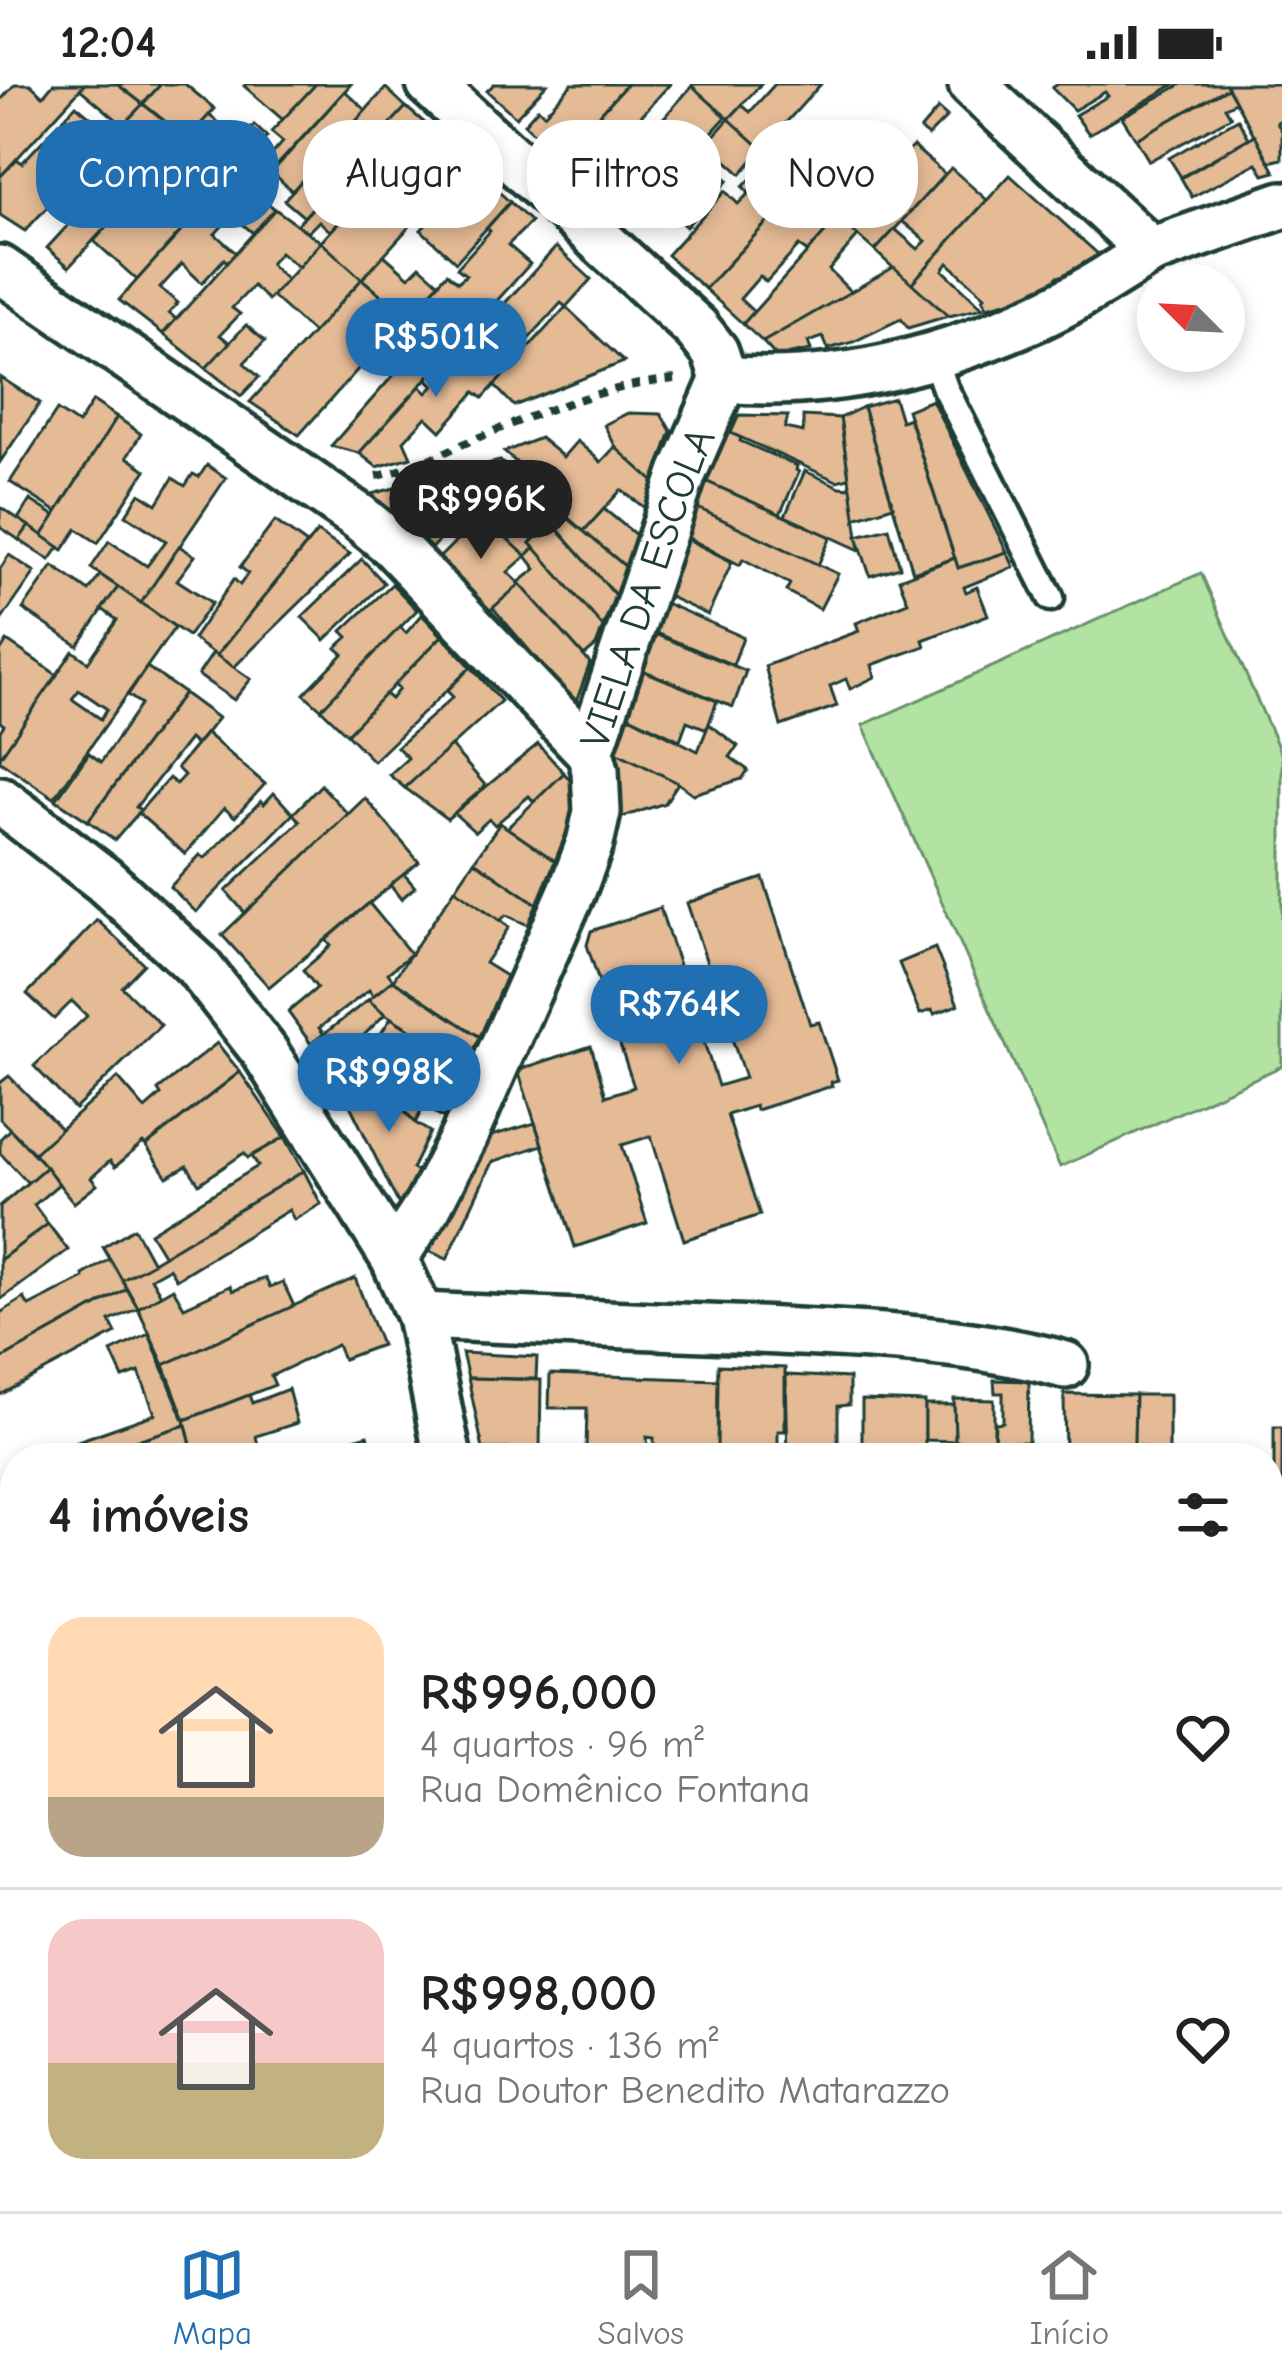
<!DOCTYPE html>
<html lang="pt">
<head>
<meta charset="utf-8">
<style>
  :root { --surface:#fff; --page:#f6f6f6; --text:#222; --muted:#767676; --line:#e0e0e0; --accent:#1f6fb2 }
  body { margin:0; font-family:"Comic Neue",sans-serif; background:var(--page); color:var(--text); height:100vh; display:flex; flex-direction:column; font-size:45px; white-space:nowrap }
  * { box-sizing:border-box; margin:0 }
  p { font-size:39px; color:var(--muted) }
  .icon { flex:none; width:66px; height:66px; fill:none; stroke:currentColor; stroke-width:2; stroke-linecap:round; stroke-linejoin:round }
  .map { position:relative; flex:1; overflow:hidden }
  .details { position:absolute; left:0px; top:1359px; width:1284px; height:768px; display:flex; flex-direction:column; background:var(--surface); border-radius:48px 48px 0 0; box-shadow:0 6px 18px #0003 }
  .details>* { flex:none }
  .banner { position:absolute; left:36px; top:36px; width:1212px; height:108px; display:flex; gap:24px }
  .needle { width:78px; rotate:294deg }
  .fabs { position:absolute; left:1137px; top:180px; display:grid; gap:24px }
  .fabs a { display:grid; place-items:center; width:108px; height:108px; border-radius:50%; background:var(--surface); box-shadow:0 6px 18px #0003; font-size:60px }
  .price { position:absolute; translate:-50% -102px; padding:0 27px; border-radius:42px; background:var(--accent); color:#fff; font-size:39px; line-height:78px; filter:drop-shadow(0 3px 6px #0008) }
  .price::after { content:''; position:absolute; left:50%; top:72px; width:36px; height:27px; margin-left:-18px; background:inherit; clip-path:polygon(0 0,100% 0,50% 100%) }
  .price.on { background:#222; color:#fff }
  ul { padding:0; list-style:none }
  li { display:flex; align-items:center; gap:36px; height:300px; padding:0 48px }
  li+li { border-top:3px solid var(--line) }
  li span { display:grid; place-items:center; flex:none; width:336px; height:240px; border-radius:36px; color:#555 }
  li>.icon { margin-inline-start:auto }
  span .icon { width:144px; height:144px; fill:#fffc; stroke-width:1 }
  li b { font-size:51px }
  h2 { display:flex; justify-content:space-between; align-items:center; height:144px; padding:0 48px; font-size:51px }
  .chip { padding:0 42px; border-radius:48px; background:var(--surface); box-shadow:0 6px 18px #0003; font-size:42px; line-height:108px }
  .chip.on { background:var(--accent); color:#fff }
  .status { display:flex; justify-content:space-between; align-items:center; height:84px; padding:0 60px; background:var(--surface); direction:ltr }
  .status svg { height:33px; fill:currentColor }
  .dock { display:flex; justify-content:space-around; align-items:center; height:168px; border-top:3px solid var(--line); background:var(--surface); font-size:33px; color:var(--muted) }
  .dock a { display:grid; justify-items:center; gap:6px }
  .dock .on { color:var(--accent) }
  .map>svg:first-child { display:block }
  .green { fill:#b2e3a2; stroke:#68906b; stroke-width:3 }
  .building { fill:#e5bb96; stroke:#1f3d34; stroke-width:3; fill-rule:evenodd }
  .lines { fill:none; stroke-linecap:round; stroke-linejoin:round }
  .service-casing { stroke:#1f3d34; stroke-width:33 }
  .minor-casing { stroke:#1f3d34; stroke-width:54 }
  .tertiary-casing { stroke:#1f3d34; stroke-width:66 }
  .path { stroke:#1f3d34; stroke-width:8; stroke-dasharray:9 9; stroke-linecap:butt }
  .service { stroke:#fff; stroke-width:24 }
  .minor { stroke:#fff; stroke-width:45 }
  .tertiary { stroke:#fff; stroke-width:57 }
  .labels { text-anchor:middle; stroke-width:12; stroke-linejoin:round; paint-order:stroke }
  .street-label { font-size:42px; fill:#1f3d34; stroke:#fff }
</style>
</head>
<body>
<div class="status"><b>12:04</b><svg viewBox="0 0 49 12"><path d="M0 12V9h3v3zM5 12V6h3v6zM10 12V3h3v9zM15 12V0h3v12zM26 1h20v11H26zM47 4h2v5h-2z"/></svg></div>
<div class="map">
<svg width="1282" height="2127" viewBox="0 0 1282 2127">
  <rect width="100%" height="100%" fill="#fff"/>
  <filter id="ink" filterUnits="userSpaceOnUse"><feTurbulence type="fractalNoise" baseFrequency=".00833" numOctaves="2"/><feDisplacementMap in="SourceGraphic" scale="24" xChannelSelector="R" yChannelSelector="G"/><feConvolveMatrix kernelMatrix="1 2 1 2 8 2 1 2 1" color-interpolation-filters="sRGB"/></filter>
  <g filter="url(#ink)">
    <!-- green -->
    <path class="green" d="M1201,489L1282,672V982L1060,1083L863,641Z"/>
    <!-- building -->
    <g class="building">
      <path d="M15,0H30L43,12L53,0H85L0,93V17Z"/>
      <path d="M85,0H117L143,20L123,41L80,5Z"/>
      <path d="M117,0H161L143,20Z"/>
      <path d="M161,0H185L215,25L187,55L143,20Z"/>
      <path d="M246,0H316L283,36L244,2Z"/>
      <path d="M316,0H351L253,108L232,91L258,62L270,73L283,58L271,48Z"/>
      <path d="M494,0H547L516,33L487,7Z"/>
      <path d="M572,0H627L560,74L524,40L538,24L544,30Z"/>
      <path d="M627,0H670L623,52L635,63L619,80L613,75L589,100L560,74Z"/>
      <path d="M693,0H761L729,35L692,2Z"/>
      <path d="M775,0H821L762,65L729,35L742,21L750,28Z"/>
      <path d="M1058,0H1175L1089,50L1075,31L1108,12L1105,8L1074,26L1052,4Z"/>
      <path d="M1182,0H1226L1228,4L1136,55L1122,33Z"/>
      <path d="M1226,0H1282V36L1277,38L1282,47V75L1269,78Z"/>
      <path d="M692,2L726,33L705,56L690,43L655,81L637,64Z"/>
      <path d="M386,4L406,23L304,133L284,116Z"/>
      <path d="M1228,4L1236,18L1225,23L1231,33L1149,77L1136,55Z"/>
      <path d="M345,7L366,26L292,107L272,88Z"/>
      <path d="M143,20L187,55L69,183L47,164L71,138L68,135L94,108L82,97L107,70L122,84L143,62L122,42Z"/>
      <path d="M76,21L113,52L25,147L0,131V93L17,75L22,79Z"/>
      <path d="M406,23L427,41L353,123L330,147L319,137L308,148L297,141Z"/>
      <path d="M938,25L947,33L928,52L920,46Z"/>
      <path d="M209,31L242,57L254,41L267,53L232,91L187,55Z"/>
      <path d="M729,35L762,65L741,90L720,71L710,80L728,96L686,143L655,116Z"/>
      <path d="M1238,35L1249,54L1181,93L1169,74Z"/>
      <path d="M1255,51L1275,88L1264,91L1257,79L1192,113L1181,94Z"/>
      <path d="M447,61L467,79L362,195L321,158L353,123L357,127L383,98L399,112Z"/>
      <path d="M913,62L945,90L875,167L838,134L867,103L872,106Z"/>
      <path d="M208,72L232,91L137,196L94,157L135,112L163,137L175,125L167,117Z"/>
      <path d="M467,79L510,118L456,178L421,146L444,121L436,114Z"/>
      <path d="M762,83L774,93L783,84L802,101L705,205L667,171L725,107L738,120L749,109L743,103Z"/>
      <path d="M951,84L987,116L911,200L875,167L895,145L918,165L926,157L902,137Z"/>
      <path d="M627,86L648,106L658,93L667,102L633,140L603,113Z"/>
      <path d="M232,91L275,125L253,149L232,131L215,150L236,169L227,178L224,175L202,199L182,180L160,204L178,219L169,229L176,235L163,250L119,216Z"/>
      <path d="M1010,91L1100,172L1065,198L1058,192L1043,208L987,223L983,214L985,212L948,179L943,186L983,224L949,232L911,200Z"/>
      <path d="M802,101L838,134L808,168L799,162L766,198L760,192L740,215L754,228L743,240L705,205Z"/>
      <path d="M510,118L531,138L508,161L530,180L448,271L407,233L422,217L437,230L447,219L432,206L447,189L458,198L466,191L457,184L490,147L487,144Z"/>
      <path d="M275,125L321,158L298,183L280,168L270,180L287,196L268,216L253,202L232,224L240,230L220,251L230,259L206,284L163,250Z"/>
      <path d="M838,134L858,152L829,186L851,208L763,258L743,240Z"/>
      <path d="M321,158L362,195L313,249L272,212Z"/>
      <path d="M556,163L591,195L566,223L561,219L506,280L475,252Z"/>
      <path d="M384,171L409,193L420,182L439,199L407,233L362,195Z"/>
      <path d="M894,183L948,232L908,244L901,235L853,258L828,265L823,253L808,258L811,266L790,270L793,277L783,280L763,258Z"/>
      <path d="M362,195L390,219L378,231L394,245L299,351L250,318Z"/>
      <path d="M566,223L624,278L514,322L494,301Z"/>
      <path d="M406,232L420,246L390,278L376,265Z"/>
      <path d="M246,241L265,257L244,279L259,293L241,312L206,284Z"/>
      <path d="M469,246L491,266L482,274L503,292L483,314L475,308L441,347L426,333L404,357L411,373L377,383L359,369L420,302L427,309L434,302L427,294Z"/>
      <path d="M428,252L448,271L359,369L331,362Z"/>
      <path d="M0,293L40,319L0,378Z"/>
      <path d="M894,314L901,337L909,334L955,474L913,488L863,323Z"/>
      <path d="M932,316L1007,468L958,484L907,326Z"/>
      <path d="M93,317L117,333L57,428L10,398L57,326L78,340Z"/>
      <path d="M863,323L893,422L855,434L840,334Z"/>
      <path d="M628,329L661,330L671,347L654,398L618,367L604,341Z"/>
      <path d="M739,331L788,332L785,344L803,348V332L840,334L849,394L837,397L731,349Z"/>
      <path d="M117,333L141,350L127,373L146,386L98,459L77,445L63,466L42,452Z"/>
      <path d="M715,342L741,354L740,357L797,382L796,386L799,388L780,430L696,393Z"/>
      <path d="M540,354L563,373L577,357L601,378L615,363L654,398L645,424L621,406L583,448L563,429L566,426L529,395L532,392L504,368Z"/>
      <path d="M500,377L562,429L554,437L545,430L535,440L473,384Z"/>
      <path d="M207,381L226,394L141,519L91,484L109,457L147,482L166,457L126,431L140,409L157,420L173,394L185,402L193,390L199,393Z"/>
      <path d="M473,384L543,447L530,459L535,464L526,472L437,393Z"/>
      <path d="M805,387L840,403L851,404L860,466L785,432Z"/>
      <path d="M437,393L473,423L422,473L356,414Z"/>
      <path d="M696,393L831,453L818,481L687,419Z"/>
      <path d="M30,416L55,432L42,452L18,435Z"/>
      <path d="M687,419L838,490L820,525L786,507L790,500L743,475L740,481L683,451Z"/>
      <path d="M0,423L29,442L19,456L0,443Z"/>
      <path d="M473,423L526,472L508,488L520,500L484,532L434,479L460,453L452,444Z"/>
      <path d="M604,425L636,451L626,483L583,448Z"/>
      <path d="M562,429L626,483L615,511L552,439Z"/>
      <path d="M275,437L307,460L216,572L193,555L234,495L240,501L248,489L240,483Z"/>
      <path d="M552,439L615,511L603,543L530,459Z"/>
      <path d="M29,442L59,463L50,476L19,456Z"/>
      <path d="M889,444L900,483L870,492L857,452Z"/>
      <path d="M317,448L350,470L234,583L216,572Z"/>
      <path d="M677,450L732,478L708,531L657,507Z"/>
      <path d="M179,462L195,472L177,496L212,519L188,552L141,519Z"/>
      <path d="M535,464L603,543L596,562L584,572L518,499L536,485L526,472Z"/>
      <path d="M1007,468L1014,483L964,503L966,508L977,503L988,531L923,556L925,562L872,581L875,593L850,605L846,595L830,602L837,622L781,642L765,582L859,547L856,539L908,518L899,495L955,474L958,484Z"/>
      <path d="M9,471L35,488L0,538V485Z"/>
      <path d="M362,475L384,499L325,556L302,533Z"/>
      <path d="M53,482L89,507L100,491L118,503L78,562L23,525Z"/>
      <path d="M392,500L417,526L321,625L304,610L343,570L336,564L348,553L342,547Z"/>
      <path d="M520,500L590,579L573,627L525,590L540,579L493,524Z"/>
      <path d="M118,503L175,543L54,714L0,677V673L73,567L88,578L117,536L102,525ZM79,606L107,625L101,635L72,615Z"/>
      <path d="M663,518L743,553L733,581L653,548Z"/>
      <path d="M422,531L442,552L347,650L321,625L400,543L406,549Z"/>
      <path d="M645,546L746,587L733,623L632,582Z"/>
      <path d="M442,552L471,583L373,677L347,650L385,610L391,615L399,605L394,601Z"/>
      <path d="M7,557L57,591L0,673V647L4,641L0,638V568Z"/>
      <path d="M213,569L251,595L234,616L198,591Z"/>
      <path d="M632,582L717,617L707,645L687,637L680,656L617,626Z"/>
      <path d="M147,583L184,609L88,737L56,716L89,669L101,678L141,620L128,611Z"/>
      <path d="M471,583L501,617L405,704L389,691L408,674L397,663L453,613L447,607Z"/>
      <path d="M184,609L218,634L196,661L189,655L136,723L141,726L115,756L88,737Z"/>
      <path d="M623,629L698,667L709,640L738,662L730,673L748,686L742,695L693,710L678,699L612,666Z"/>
      <path d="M206,649L265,700L235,733L224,724L185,770L138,729L169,694L176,700L184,691L177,684Z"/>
      <path d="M538,660L564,689L534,718L529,712L495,741L489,735L475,748L454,729Z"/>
      <path d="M451,662L486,702L447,735L405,704Z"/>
      <path d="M612,666L678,699L665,719L611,737Z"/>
      <path d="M564,689L582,710L555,777L507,744Z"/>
      <path d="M321,701L348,730L245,829L226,807L300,737L293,730Z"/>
      <path d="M274,709L293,730L196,828L170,803L200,771L205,774L261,717L264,720Z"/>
      <path d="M365,714L419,778L269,903L222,851Z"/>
      <path d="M500,739L555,777L537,820L474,777Z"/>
      <path d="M474,777L537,820L528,841L506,831L500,837L455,805Z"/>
      <path d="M404,790L415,803L401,815L390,801Z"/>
      <path d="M763,794L810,940L819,938L838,996L831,998L832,1002L756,1026L755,1022L727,1031L760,1131L684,1156L651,1052L622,1061L647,1139L575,1163L518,986L591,962L606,1012L634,1003L587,861L591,847L660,824L686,903L712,894L687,819ZM721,921L745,994L718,1002L695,930Z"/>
      <path d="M455,805L509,843L485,879L506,892L480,953L393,896Z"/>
      <path d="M369,819L411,870L388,889L393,896L373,912L369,906L319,944L324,950L311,960L288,928L317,904L303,886L331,862L326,856Z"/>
      <path d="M97,836L144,880L122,903L161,941L75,1025L34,982L87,932L72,917L54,935L27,910Z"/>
      <path d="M935,864L958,921L934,930L932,926L920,930L899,879Z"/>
      <path d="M393,896L480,953L468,981L385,930L368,916Z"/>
      <path d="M368,916L385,930L330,985L311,960Z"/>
      <path d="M391,934L410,946L377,988L362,978Z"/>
      <path d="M410,946L468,981L444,1034L424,1022L415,1039L376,991Z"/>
      <path d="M217,959L240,988L146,1062L143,1059L115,1083L110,1077L91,1094L97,1101L74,1119L34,1069L118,994L145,1025L161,1011L158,1006Z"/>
      <path d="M240,988L285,1053L248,1074L244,1069L199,1100L187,1082L167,1093L146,1062Z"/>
      <path d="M376,991L414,1038L430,1048L412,1085L419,1089L402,1127L344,1009Z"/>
      <path d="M9,992L61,1045L34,1069L0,1035V999Z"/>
      <path d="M535,1039L542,1061L492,1078L447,1175L425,1165L474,1057Z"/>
      <path d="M10,1045L46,1083L28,1099L0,1069V1055Z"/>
      <path d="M285,1053L304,1087L164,1172L150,1149L258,1082L252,1072Z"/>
      <path d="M46,1083L59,1100L34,1121L48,1140L0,1176V1122Z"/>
      <path d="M304,1087L321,1120L294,1136L289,1126L176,1195L169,1184L151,1194L161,1211L138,1224L122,1196Z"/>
      <path d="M48,1140L68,1166L0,1216V1176Z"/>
      <path d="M134,1144L153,1179L122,1196L103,1163Z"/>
      <path d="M110,1175L127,1205L0,1276V1229L24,1214L29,1222L84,1194L83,1191Z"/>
      <path d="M265,1194L270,1203L283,1198L294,1222L164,1281L138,1224L173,1204L184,1223L230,1202L233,1207Z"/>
      <path d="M355,1194L381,1261L343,1275L337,1261L271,1292L275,1301L185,1336L164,1281Z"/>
      <path d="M127,1205L138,1224L110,1237L116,1249L0,1311V1276Z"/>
      <path d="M149,1250L186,1341L81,1374L75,1358L155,1330L139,1288L123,1294L111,1268Z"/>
      <path d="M462,1269L537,1273L536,1295L468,1294Z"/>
      <path d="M718,1281L785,1284V1347H778V1374H716Z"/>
      <path d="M550,1290L718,1296L717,1365H654V1354L647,1353L648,1365H586L587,1324H549Z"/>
      <path d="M786,1291L849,1294V1321L838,1322V1374H788Z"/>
      <path d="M468,1294L541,1296L540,1365H483Z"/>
      <path d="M994,1296L1029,1297L1028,1358H994L995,1339L1003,1338V1309H995Z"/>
      <path d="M288,1305L297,1339L256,1352L261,1374H194L185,1336L249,1311L252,1319Z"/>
      <path d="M1064,1310L1135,1311L1134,1374H1065Z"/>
      <path d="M1135,1311H1169V1374H1142V1362H1134Z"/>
      <path d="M954,1315L994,1316V1358L955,1357Z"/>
      <path d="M862,1316L925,1318V1374H862Z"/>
      <path d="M925,1321H954L955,1357L925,1356Z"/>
      <path d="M186,1341L194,1374H101L99,1368Z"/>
      <path d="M1274,1343H1282V1451L1274,1450Z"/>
      <path d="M368,1351L374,1374H266L302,1364L303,1369Z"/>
      <path d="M483,1365H575V1374H484Z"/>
      <path d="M643,1365H717L716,1374H643Z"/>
      <path d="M1274,1450L1282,1451V1593L1274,1592Z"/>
      <path d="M1269,1452L1274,1453V1592L1269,1591Z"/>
      <path d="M15,1692V1749H10V1697Z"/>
      <path d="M1269,2053L1282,2064L1281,2110L1269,2095Z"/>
      <path d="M504,2112H637V2126L504,2127Z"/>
      <path d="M675,2112H712V2127H676Z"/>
      <path d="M712,2112H724L732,2127H712Z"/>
      <path d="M724,2112H772L779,2127H732Z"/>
      <path d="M816,2112H857L864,2127H823Z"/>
      <path d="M865,2112H895L902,2127H871Z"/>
      <path d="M895,2112H934L938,2120L931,2123L933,2127H902Z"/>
      <path d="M942,2112H973L980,2127H949Z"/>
      <path d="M1216,2112H1233L1240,2127H1197Z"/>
      <rect x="220" y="2114" width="48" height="13"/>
    </g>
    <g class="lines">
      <defs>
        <path id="service" d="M934,273L945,304L1051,514"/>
        <g id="minor">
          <path d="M430,0L696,244L715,268L724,295"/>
          <path d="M972,0L1151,167L1282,121"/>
          <path d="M0,185L359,433L393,461L590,668"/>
          <path d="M724,295C832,305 941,276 1039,232C1078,214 1115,190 1151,167"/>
          <path d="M0,716L104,796L197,881L264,967L394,1174L420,1232L448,1374"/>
          <path id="s1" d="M394,1174L428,1122L464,1052L572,807L590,759L597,728L595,686L590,668L683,389L724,295"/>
          <path d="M420,1232C532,1237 645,1242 757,1246C860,1251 966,1254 1065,1281"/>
          <path d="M1269,1980L1282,1959"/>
          <path d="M468,2112V2127"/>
          <path d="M1116,2127L1146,2112"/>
        </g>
        <g id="tertiary">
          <path d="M0,1636H15"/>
          <path d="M1269,1640L1282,1642"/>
        </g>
      </defs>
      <!-- service casing -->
      <use href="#service" class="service-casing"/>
      <!-- minor casing -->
      <use href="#minor" class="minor-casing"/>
      <!-- tertiary casing -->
      <use href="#tertiary" class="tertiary-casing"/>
      <!-- path -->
      <path class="path" d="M377,392C418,384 453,363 492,348C550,324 612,301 675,295"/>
      <!-- service -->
      <use href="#service" class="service"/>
      <!-- minor -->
      <use href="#minor" class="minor"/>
      <!-- tertiary -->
      <use href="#tertiary" class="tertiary"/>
    </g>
  </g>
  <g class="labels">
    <!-- street labels -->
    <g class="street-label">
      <text dy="15" stroke="none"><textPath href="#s1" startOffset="726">VIELA DA ESCOLA</textPath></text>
    </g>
  </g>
</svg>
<div class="fabs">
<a><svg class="needle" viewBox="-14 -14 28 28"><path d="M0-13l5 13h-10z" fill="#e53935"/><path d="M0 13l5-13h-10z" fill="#767676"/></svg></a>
</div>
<b class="price" style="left:436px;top:316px">R$501K</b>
<b class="price on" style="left:481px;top:478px">R$996K</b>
<b class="price" style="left:679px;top:983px">R$764K</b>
<b class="price" style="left:389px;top:1051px">R$998K</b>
<div class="banner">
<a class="chip on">Comprar</a>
<a class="chip">Alugar</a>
<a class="chip">Filtros</a>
<a class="chip">Novo</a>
</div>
<section class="details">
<h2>4 imóveis<svg class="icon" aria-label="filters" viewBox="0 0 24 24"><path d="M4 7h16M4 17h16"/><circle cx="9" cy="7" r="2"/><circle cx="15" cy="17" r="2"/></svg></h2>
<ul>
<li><span style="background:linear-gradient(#ffd9b3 75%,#b9a48a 0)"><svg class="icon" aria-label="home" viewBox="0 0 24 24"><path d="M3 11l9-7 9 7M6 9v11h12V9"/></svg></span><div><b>R$996,000</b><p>4 quartos · 96 m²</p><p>Rua Domênico Fontana</p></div><svg class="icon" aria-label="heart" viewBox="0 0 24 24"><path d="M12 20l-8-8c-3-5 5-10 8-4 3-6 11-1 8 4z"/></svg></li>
<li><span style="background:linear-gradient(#f6c9c9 60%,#c2b280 0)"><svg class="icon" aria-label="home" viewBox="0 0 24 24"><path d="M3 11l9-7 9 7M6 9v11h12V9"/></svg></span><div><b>R$998,000</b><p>4 quartos · 136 m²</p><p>Rua Doutor Benedito Matarazzo</p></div><svg class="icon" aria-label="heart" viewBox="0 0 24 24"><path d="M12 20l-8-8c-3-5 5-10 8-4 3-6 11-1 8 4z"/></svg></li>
</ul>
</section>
</div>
<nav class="dock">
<a class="on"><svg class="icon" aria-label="map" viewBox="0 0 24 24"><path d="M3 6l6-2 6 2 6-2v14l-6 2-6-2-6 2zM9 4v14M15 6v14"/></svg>Mapa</a>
<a><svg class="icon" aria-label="saved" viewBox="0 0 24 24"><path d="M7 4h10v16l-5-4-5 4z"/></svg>Salvos</a>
<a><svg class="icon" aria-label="home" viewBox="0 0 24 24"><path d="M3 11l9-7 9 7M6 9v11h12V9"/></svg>Início</a>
</nav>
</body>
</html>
